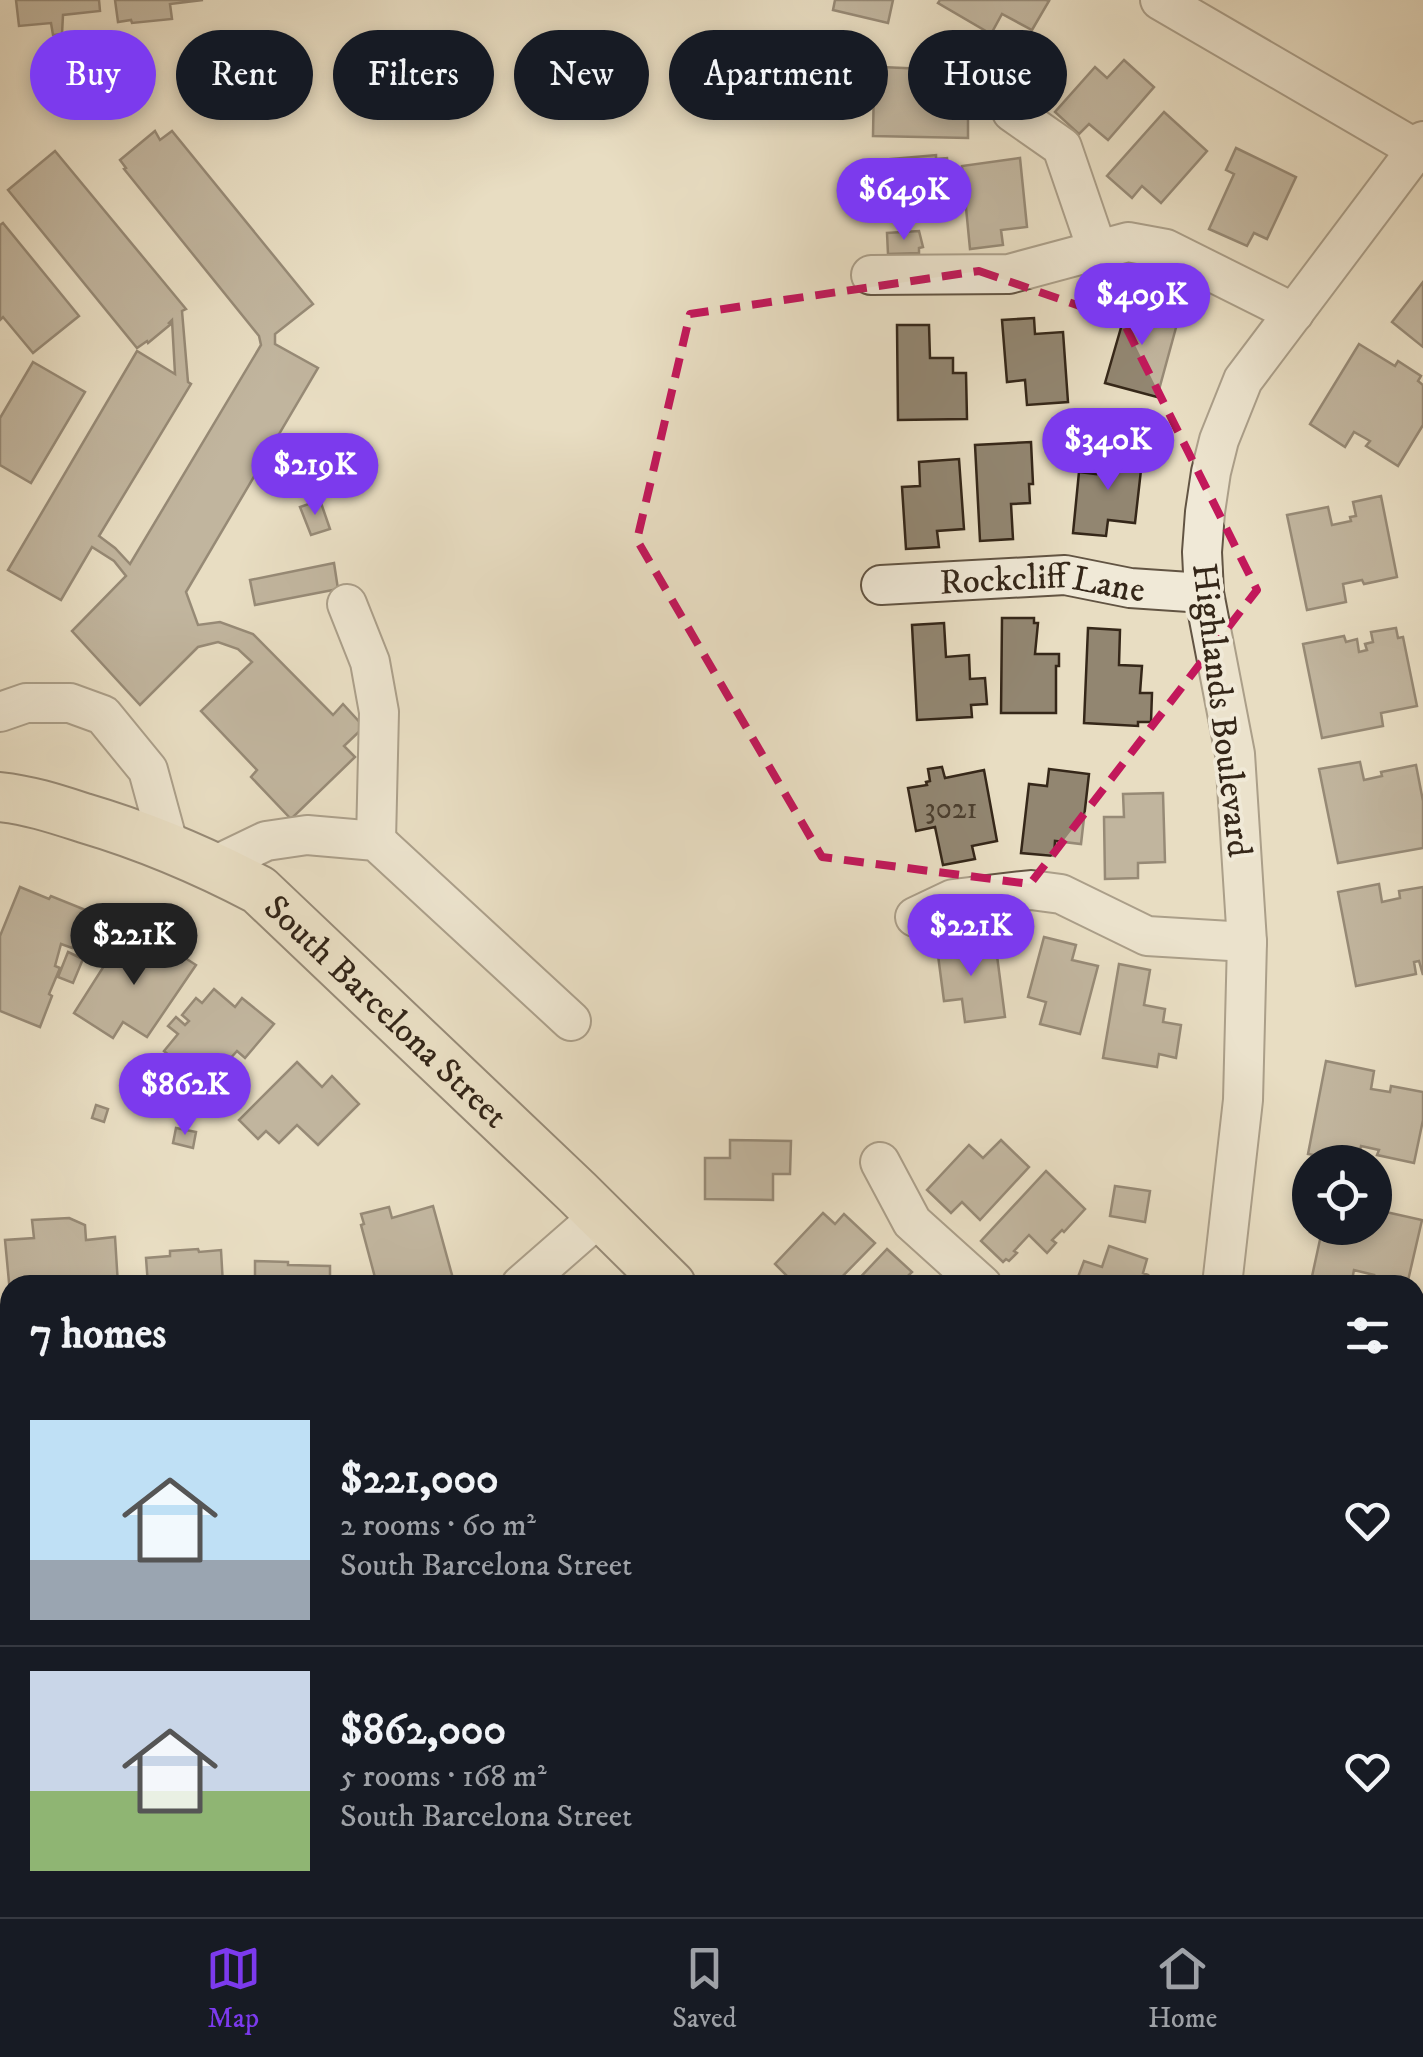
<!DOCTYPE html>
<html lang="en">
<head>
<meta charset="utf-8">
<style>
  :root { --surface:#171b24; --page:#242831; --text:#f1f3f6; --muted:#9ea1a6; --line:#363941; --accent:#7c3aed }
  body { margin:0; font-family:"IM FELL DW Pica",serif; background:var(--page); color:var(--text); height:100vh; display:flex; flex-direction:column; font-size:38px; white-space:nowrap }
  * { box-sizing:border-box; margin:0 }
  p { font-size:32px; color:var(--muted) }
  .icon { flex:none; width:55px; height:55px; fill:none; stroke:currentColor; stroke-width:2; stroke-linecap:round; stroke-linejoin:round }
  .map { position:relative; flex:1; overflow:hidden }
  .details { position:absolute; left:0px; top:1275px; width:1425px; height:642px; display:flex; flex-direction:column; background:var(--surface); border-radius:30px 30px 0 0; box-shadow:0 5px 15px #0003 }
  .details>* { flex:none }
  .hud { position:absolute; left:30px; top:30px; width:1365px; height:90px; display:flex; gap:20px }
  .controls { position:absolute; left:1292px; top:1145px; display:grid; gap:20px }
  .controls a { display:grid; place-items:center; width:100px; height:100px; border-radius:50%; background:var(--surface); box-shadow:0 5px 15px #0003; font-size:50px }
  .price { position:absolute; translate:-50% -85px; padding:0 22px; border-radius:35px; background:var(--accent); color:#fff; font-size:32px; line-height:65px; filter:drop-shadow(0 2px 5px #0008) }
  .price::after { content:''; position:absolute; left:50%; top:60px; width:30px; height:22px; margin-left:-15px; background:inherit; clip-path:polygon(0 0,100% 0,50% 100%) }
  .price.on { background:#222; color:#fff }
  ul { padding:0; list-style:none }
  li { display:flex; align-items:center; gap:30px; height:250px; padding:0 30px }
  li+li { border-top:2px solid var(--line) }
  li span { display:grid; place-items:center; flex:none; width:280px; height:200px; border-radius:0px; color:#555 }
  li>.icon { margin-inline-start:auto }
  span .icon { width:120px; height:120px; fill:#fffc; stroke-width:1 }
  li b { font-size:42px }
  h2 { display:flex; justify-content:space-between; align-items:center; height:120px; padding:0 30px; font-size:42px }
  .chip { padding:0 35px; border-radius:45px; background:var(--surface); box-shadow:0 5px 15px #0003; font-size:35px; line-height:90px }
  .chip.on { background:var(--accent); color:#fff }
  .tabs { display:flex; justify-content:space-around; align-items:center; height:140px; border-top:2px solid var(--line); background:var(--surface); font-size:28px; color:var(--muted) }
  .tabs a { display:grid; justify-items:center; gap:5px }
  .tabs .on { color:var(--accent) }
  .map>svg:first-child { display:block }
  .building { fill:#928671; stroke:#352719; stroke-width:2.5 }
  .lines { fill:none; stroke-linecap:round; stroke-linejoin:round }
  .minor-casing { stroke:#625443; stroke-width:42 }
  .major-casing { stroke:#352719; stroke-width:52 }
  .minor { stroke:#f0e9d7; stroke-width:38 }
  .major { stroke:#e8ddc2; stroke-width:48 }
  .marked { fill:none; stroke:#c2185b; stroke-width:8; stroke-dasharray:20 12; stroke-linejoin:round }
  .labels { text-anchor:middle; stroke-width:8; stroke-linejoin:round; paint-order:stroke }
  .number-label { font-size:30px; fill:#4c3f2f }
  .street-label { font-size:35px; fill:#352719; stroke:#f0e9d7 }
</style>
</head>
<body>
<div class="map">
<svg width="1423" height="1917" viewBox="0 0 1423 1917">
  <rect width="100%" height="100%" fill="#e8ddc2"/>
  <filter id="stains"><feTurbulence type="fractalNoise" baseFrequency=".002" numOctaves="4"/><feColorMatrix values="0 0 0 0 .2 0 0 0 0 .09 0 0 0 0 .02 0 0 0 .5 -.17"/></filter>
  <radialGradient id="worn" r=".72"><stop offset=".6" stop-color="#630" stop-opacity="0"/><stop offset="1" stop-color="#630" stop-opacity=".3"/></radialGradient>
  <!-- building -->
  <g class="building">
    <path d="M16,0H99L100,11L63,15L62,34L53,35L51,23L19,26Z"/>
    <path d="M115,0H203L170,4L172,19L132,23L131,20L118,22Z"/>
    <path d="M835,0H893L888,23L833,10Z"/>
    <path d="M940,0H1046L1049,1L1032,30L1002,14L991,34L938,3Z"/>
    <path d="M1124,60L1154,87L1108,140L1089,124L1079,134L1055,112L1095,67L1107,78Z"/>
    <path d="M881,67L926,69V82H934V106H968V138L873,136L874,80H881Z"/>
    <path d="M1164,112L1207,151L1161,203L1142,186L1132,198L1107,176Z"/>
    <path d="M155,131L160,140L172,131L313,304L275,334V344L318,368L186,592L198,625L220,622L253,634L333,715L343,704L364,727L344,746L355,757L291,819L251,777L257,770L201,711L252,662L238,649L218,642L198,647L140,705L72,631L126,576L114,561L92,547L61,600L8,570L137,351L175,374L172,320L169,323L171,324L148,343L147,341L137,348L8,190L55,151L186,309L182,311L188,382L191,384L99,536L115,548L130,564L261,345L259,336L124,169L126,168L120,160Z"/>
    <path d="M1236,148L1296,177L1267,239L1254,233L1247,246L1209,229L1234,174L1226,170Z"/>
    <path d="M936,155V159L947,158L951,203H941L942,215L885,219L881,160Z"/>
    <path d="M1020,158L1027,227L1001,230L1003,245L970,249L962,166Z"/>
    <path d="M3,223L79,316L33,353L3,317L0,320V225Z"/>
    <path d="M919,231L923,247L919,248V253L888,254L887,233Z"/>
    <path d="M1423,282V347L1392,322Z"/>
    <path d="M1131,293L1163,302L1158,319L1177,324L1157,397L1105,383Z"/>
    <path d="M1034,318L1035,334L1063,332L1068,402L1027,405L1025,380L1007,382L1002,320Z"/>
    <path d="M897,325H929L930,358H953V373H966L967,419L898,420Z"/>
    <path d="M1359,344L1395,366L1398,361L1421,376L1418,381L1423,385V425L1398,466L1366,446L1370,441L1354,432L1345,447L1310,424Z"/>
    <path d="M33,362L85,392L31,483L0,465V418Z"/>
    <path d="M1031,442L1033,484H1029L1030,503L1011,504L1013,539L980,541L975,445Z"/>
    <path d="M1098,450L1139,454L1137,470H1141L1135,523L1108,520L1106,536L1073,533L1079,472L1096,474Z"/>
    <path d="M959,459L964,529L937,531L939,547L906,549L902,487L920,486L919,462Z"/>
    <path d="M1381,496L1397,577L1364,584L1362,580L1343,584L1346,602L1307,610L1287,515L1328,507L1332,525L1351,521L1350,517L1356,516L1353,502Z"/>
    <path d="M320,500L330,529L311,535L300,507Z"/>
    <path d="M334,563L338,589L255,605L250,580Z"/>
    <path d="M1002,618H1034V623H1038L1035,654H1059V666H1056V713H1001Z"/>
    <path d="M944,623L946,657L969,655L970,679L985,678L987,704L971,705L972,717L917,720L912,625Z"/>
    <path d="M1088,628L1120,630L1119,665L1142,666L1140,693H1152L1151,722H1138V726L1084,723Z"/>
    <path d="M1396,628L1398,638L1403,637L1417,706L1381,713L1383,726L1322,738L1303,644L1344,636L1346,642L1357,639L1359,652L1367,650L1365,644L1373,642L1371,632Z"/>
    <path d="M1360,762L1364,780L1382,776L1381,772L1416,765L1423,801V848L1338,863L1319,769Z"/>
    <path d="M942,767L945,778L984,770L997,841L972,846L975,859L943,865L935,827L916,831L908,788L927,785L926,782L930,781L928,769Z"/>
    <path d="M1049,769L1089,774L1081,844L1055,841L1054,856L1021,853L1029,784L1047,786Z"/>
    <path d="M1163,793L1165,862L1138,863V878L1105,879L1104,817H1124L1123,794Z"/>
    <path d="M1379,884L1382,902L1400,898L1399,891L1423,887V975L1419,961L1414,962L1416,974L1356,986L1338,892Z"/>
    <path d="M20,887L49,899L51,896L88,911L72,948L61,944L55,966L60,968L49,994L52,996L40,1027L0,1011V936Z"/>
    <path d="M123,936L154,956L162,943L196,965L147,1037L123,1022L113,1038L74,1013Z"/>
    <path d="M968,936L970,951L996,948L1005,1017L965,1022L962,999L944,1001L936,940Z"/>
    <path d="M1044,937L1076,945L1072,960L1098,966L1080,1034L1040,1024L1046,1002L1028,997Z"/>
    <path d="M68,952L83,959L73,983L58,977Z"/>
    <path d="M1119,964L1150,970L1144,1005L1165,1009L1163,1022L1181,1025L1176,1058L1159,1054L1157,1067L1103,1058Z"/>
    <path d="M214,989L235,1007L242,998L274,1024L245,1058L237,1051L229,1060L232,1062L208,1090L215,1096L206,1107L194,1096L198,1091L197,1087L188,1079L192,1075L164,1051L178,1034L168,1026L176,1017L185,1025L189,1021L182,1015L196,998L202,1003Z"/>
    <path d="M1326,1061L1374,1071L1371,1089L1390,1092L1391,1086L1423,1092V1120L1414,1163L1377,1155L1379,1150L1361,1146L1357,1162L1308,1154Z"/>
    <path d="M297,1062L322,1087L332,1076L359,1104L318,1145L297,1125L279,1143L266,1131L258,1139L239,1120Z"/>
    <path d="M141,1070L156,1079L148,1093L133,1085Z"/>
    <path d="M96,1105L108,1109L104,1122L92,1118Z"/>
    <path d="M176,1128L196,1132L193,1148L173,1143Z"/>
    <path d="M730,1140L791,1141L790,1174H773V1200L705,1199V1158H730Z"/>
    <path d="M1001,1140L1029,1167L980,1220L962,1202L951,1213L927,1190L969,1145L983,1158Z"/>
    <path d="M1046,1171L1085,1209L1064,1232L1062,1230L1052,1240L1056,1243L1047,1253L1029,1235L1014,1251L1017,1253L1009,1261L1006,1259L1003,1262L981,1241Z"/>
    <path d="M1115,1186L1150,1191L1145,1222L1110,1216Z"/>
    <path d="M433,1206L452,1275L417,1285H377L361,1225L364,1224L361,1214L389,1207L392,1218Z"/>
    <path d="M1386,1212L1422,1220L1407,1285L1373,1278L1374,1275L1354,1270L1351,1285H1330L1311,1281L1321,1235L1310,1232L1311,1228H1375V1215L1384,1217Z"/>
    <path d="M823,1213L835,1224L844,1214L875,1243L834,1285H796L775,1264Z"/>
    <path d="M69,1218L85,1225L86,1240L115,1237L118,1285H10V1293L5,1240L34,1238L32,1220Z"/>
    <path d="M1109,1246L1147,1259L1143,1273L1148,1275L1144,1285L1138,1283L1137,1285H1075L1084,1261L1102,1267Z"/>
    <path d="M198,1249L199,1252L221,1250L223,1285H148L146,1258L170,1256V1251Z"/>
    <path d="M887,1249L912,1272L899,1285H853Z"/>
    <path d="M255,1261L288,1262V1265L330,1266V1285H255Z"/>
    <rect x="1415" y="1513" width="8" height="98"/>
    <path d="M10,1648V1680L0,1682V1650Z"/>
    <path d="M8,1719H10V1808L0,1809V1732L9,1731Z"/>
    <path d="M1415,1828H1423V1904H1416V1917H1386V1908H1415Z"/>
    <path d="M499,1908H530L531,1912L555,1908L557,1917H486L485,1910Z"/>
    <path d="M587,1908H668L672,1917H591Z"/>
    <path d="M861,1908H936L950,1910L948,1917H860Z"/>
  </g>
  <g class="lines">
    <defs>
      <g id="minor">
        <path d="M1160,0L1423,153"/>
        <path d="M1012,112L1062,147L1098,252"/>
        <path d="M871,275L1009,274L1128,242L1166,249L1294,313"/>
        <path id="s1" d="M881,585L1065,575L1130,588L1204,593"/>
        <path d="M347,604L370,662L379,712L376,841"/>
        <path d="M0,712L26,703H70L103,715L148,770L169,847"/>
        <path d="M214,866L266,841L307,835L376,841L571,1021"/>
        <path d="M915,917L953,899L1031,890L1061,894L1147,936L1247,942"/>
        <path d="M880,1162L912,1222L982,1285"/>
        <path d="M521,1285L601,1215"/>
        <path d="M1222,1285L1243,1100L1247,942L1235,754L1204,593L1202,552L1205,512L1211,472L1219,440L1243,380L1423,141"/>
        <path d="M1415,1467L1423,1468"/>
        <path d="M0,1891L10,1890"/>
        <path d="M1024,1917L1027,1908"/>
      </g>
      <g id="major">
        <path id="s2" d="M0,797C29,800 56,809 84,818C145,836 202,860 259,890L577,1192L671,1285"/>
        <path d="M1415,1714L1423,1713"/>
      </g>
    </defs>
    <!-- minor casing -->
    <use href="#minor" class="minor-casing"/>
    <!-- major casing -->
    <use href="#major" class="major-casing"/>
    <!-- minor -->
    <use href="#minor" class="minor"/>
    <!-- major -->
    <use href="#major" class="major"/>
  </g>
  <!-- marked area -->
  <path d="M0 0H1423V1917H0ZM979,271L1123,321L1257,590L1030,884L822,857L637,540L690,314Z" fill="#e8ddc2" fill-opacity=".55" fill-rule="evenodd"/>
  <path class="marked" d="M979,271L1123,321L1257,590L1030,884L822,857L637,540L690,314Z"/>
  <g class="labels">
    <!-- number labels -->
    <g class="number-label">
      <text x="951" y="818">3021</text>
    </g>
    <!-- street labels -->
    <g class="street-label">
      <text dy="12" stroke="none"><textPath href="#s1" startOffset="162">Rockcliff Lane</textPath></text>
      <text transform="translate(1223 710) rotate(83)" y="12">Highlands Boulevard</text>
      <text dy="12" stroke="none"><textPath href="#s2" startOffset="452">South Barcelona Street</textPath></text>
    </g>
  </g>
  <rect width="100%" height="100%" filter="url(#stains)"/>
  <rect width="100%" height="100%" fill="url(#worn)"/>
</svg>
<div class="controls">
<a><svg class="icon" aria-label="locate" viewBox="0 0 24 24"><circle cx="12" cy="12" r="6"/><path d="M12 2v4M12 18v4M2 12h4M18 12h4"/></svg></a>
</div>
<b class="price" style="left:904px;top:243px">$649K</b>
<b class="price" style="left:1142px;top:348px">$409K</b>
<b class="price" style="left:1108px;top:493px">$340K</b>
<b class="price" style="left:315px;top:518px">$219K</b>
<b class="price" style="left:971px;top:979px">$221K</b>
<b class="price on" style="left:134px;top:988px">$221K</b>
<b class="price" style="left:185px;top:1138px">$862K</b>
<div class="hud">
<a class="chip on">Buy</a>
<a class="chip">Rent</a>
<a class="chip">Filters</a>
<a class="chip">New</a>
<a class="chip">Apartment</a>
<a class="chip">House</a>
</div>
<section class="details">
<h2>7 homes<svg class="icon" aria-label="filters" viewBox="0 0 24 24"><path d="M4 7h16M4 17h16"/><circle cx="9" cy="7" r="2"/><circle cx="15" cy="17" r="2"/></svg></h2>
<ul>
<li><span style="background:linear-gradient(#bfe0f5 70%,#9aa5b1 0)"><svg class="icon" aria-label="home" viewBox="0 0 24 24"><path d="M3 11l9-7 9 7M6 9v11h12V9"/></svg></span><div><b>$221,000</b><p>2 rooms · 60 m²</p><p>South Barcelona Street</p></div><svg class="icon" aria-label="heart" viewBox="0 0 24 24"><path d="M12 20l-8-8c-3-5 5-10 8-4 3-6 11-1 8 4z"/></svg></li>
<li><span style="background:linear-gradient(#c9d6e8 60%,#8fb573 0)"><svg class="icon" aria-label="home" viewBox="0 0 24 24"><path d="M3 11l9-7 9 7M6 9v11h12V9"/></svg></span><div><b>$862,000</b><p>5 rooms · 168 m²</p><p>South Barcelona Street</p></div><svg class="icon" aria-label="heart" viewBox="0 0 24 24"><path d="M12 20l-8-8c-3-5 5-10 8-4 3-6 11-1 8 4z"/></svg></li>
</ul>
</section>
</div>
<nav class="tabs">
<a class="on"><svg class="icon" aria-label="map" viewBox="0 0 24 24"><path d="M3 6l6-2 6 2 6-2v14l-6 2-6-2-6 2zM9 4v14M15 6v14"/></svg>Map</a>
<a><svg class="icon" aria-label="saved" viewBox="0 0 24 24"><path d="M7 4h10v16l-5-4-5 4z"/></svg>Saved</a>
<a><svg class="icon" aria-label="home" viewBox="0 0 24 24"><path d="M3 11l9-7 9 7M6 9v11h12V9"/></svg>Home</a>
</nav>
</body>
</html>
